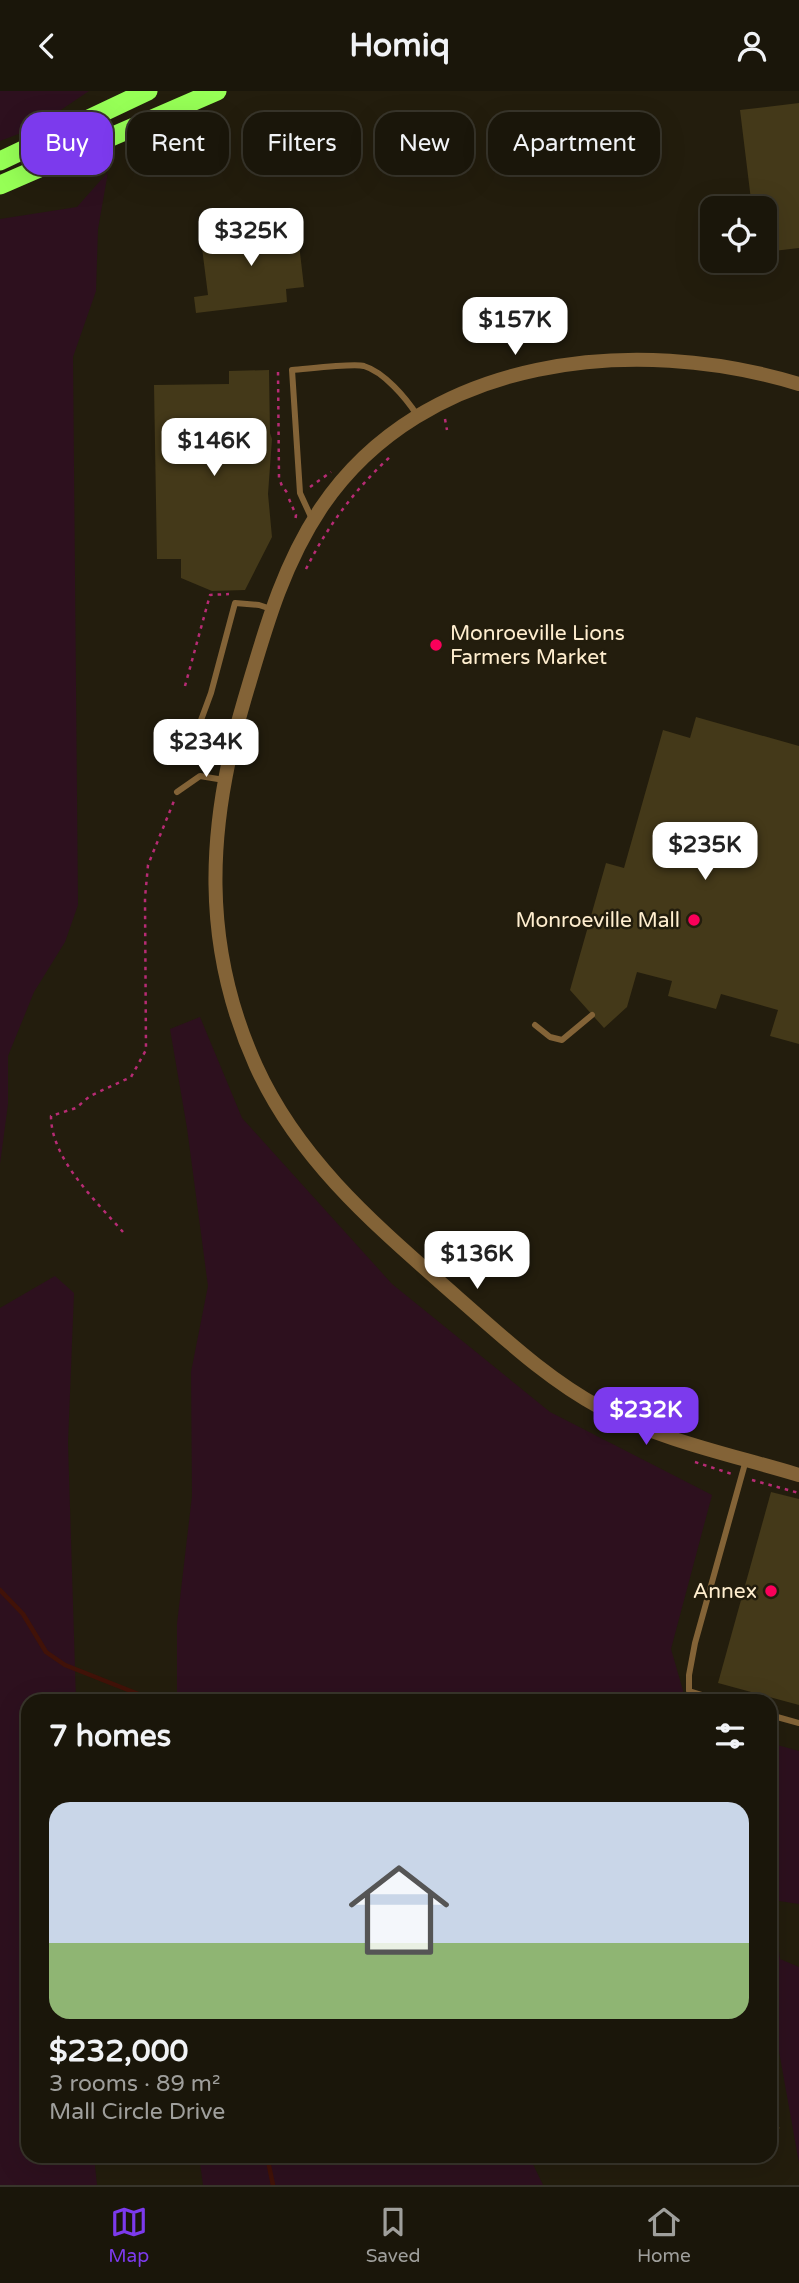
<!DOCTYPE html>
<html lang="en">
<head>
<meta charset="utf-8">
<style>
  :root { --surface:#1a160a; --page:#272318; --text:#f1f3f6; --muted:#9f9f9c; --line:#38352b; --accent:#7c3aed }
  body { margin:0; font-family:"Varela Round",sans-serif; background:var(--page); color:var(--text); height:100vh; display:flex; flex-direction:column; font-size:26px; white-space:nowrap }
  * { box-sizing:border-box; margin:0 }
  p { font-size:23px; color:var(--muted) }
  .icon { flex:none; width:38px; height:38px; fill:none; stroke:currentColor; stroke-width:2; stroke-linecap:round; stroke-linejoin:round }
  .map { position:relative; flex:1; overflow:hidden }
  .drawer { position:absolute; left:21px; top:1603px; width:756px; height:469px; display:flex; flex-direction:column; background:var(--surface); border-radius:21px; box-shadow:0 7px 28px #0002,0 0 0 2px var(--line) }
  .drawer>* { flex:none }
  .banner { position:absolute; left:21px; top:21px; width:758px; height:63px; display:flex; gap:14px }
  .buttons { position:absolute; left:700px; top:105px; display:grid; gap:14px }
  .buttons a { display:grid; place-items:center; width:77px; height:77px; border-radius:14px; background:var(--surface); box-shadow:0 7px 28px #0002,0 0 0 2px var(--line); font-size:35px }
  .price { position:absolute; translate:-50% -60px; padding:0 16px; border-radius:14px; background:#fff; color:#222; font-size:23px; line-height:46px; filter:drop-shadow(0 2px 4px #0008) }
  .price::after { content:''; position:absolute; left:50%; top:42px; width:21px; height:16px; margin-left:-10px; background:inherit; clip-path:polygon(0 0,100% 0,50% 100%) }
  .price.selected { background:var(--accent); color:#fff }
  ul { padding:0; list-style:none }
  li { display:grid; align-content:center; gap:14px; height:371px; padding:0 28px }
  li span { display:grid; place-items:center; height:217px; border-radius:21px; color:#555 }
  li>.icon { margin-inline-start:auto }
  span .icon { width:126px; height:126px; fill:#fffc; stroke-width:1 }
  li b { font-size:30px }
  h2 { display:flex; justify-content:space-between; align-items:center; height:84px; padding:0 28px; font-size:30px }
  .chip { padding:0 24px; border-radius:21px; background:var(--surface); box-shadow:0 7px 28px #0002,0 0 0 2px var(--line); font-size:24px; line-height:63px }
  .chip.selected { background:var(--accent); color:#fff }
  header { display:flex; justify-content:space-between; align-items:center; height:91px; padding:0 28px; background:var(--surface); font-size:32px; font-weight:800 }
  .dock { display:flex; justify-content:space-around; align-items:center; height:98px; border-top:2px solid var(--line); background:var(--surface); font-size:19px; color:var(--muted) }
  .dock a { display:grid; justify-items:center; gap:4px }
  .dock .selected { color:var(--accent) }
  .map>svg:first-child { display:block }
  .green { fill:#2d101e }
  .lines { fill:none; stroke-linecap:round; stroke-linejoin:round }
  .stream { stroke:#411208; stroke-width:4.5 }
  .building { fill:#443919 }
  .path { stroke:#b72b74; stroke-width:2.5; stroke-dasharray:3.5 5; stroke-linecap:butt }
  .service { stroke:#836337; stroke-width:6 }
  .tertiary { stroke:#836337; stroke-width:14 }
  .trunk { stroke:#96ff56; stroke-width:19 }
  .poi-dot { fill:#fa005a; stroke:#231d0d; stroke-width:2.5 }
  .labels { text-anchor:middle; stroke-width:5; stroke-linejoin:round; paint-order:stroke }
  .poi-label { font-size:21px; fill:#ffeecf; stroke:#231d0d; text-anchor:end }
</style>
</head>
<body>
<header><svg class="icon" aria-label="back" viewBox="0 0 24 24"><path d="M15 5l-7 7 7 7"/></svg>Homiq<svg class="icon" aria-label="person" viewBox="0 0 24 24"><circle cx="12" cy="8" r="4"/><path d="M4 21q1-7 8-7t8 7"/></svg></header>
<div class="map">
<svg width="799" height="2094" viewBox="0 0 799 2094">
  <rect width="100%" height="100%" fill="#231d0d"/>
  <!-- green -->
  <g class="green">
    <path d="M0,0H89L34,37L0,50Z"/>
    <path d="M108,81L98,138L96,200L73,266L78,814L65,851L34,901L8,965V1013L0,1073V128L77,116Z"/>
    <path d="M200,926L242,1027L392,1193L550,1321L712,1404L671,1558L686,1610H177V1533L192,1405L191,1281L208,1195L187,1037L170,938Z"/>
    <path d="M55,1185L74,1202L68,1352L76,1610H28V2065H94L97,2094H0V1217Z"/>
    <path d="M770,1652L799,1660V1813L772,1809L780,1868L799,1876V2072L775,1938L770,1935Z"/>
    <path d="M199,2065H529L543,2094H203Z"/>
  </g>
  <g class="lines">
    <!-- stream -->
    <g class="stream">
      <path d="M0,1499L23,1523L46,1561L65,1574L156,1610"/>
      <path d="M267,2065L273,2094"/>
    </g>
  </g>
  <!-- building -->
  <g class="building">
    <path d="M799,12V157L765,161V117H752L740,19Z"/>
    <path d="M289,128L297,136L304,196L286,198L287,211L196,222L194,206L208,204L201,149L272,139L271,130Z"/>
    <path d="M269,279L270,342L272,348L268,403L272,446L245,499L212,500L181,487V468H157L154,294L229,293V280Z"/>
    <path d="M696,626L799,655V953L770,945L778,919L721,903L716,918L668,905L672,890L637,881L627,916L604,937L570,899L606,772L624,777L663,639L690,647Z"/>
    <path d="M771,1401L799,1408V1614L718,1592Z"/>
    <path d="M770,2025L780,2037L770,2045Z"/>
  </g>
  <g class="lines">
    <!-- path -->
    <g class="path">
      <path d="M278,281L279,387L282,395L289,404"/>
      <path d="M445,328L447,339"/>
      <path d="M310,396L331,381"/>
      <path d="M289,408L296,424L295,431"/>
      <path d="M306,478C328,434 356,397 392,364"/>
      <path d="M185,595L210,504L229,503"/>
      <path d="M123,1141C96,1110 51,1068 51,1025L76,1017L90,1005L131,986L146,959L145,807L148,774L174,710"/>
      <path d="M695,1371L732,1383"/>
      <path d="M752,1389L799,1402"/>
    </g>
    <!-- service -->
    <g class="service">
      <path d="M312,428L300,402L292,279C307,278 353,272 364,275C384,281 406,307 417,324"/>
      <path d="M187,667L211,602L235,512L259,514L271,518"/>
      <path d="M177,701L200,685L224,689"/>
      <path d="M535,934L550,946L562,949L592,924"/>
      <path d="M722,1610L689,1600V1584L695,1552L746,1369"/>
      <path d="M770,1624L799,1632"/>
    </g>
    <!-- tertiary -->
    <path class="tertiary" d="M799,293C635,243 424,264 321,417C281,477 264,543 244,610C207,736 201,853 256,975C300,1072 379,1137 457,1206C503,1246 547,1288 601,1317C662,1350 733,1364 799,1384"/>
    <!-- trunk -->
    <g class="trunk">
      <path d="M0,70L148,0"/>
      <path d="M0,94L217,0"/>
    </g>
  </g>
  <!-- markers -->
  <g class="poi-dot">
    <circle cx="436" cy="554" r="7"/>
    <circle cx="694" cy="829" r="7"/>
    <circle cx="771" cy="1500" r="7"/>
  </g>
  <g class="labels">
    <!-- poi labels -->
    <g class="poi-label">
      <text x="450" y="549" text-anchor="start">Monroeville Lions<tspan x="450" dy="24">Farmers Market</tspan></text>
      <text x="680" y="836">Monroeville Mall</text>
      <text x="757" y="1507">Annex</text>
    </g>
  </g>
</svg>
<div class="buttons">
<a><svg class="icon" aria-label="locate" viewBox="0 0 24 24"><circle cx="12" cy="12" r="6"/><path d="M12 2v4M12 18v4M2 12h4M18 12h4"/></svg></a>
</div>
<b class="price" style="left:251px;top:177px">$325K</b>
<b class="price" style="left:515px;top:266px">$157K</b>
<b class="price" style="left:214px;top:387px">$146K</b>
<b class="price" style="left:206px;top:688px">$234K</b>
<b class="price" style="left:705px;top:791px">$235K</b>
<b class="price" style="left:477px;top:1200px">$136K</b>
<b class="price selected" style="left:646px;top:1356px">$232K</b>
<div class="banner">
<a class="chip selected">Buy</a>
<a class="chip">Rent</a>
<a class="chip">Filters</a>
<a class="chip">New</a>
<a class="chip">Apartment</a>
</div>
<section class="drawer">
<h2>7 homes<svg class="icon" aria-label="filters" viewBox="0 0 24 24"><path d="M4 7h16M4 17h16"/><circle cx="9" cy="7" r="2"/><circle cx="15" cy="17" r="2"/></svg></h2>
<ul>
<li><span style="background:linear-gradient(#c9d6e8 65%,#8fb573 0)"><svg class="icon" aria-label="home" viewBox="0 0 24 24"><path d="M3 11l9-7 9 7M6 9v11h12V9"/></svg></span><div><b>$232,000</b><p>3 rooms · 89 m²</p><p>Mall Circle Drive</p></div></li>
</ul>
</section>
</div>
<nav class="dock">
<a class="selected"><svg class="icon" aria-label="map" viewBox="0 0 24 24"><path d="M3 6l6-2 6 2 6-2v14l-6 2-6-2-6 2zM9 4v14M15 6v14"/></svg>Map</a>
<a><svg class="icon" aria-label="saved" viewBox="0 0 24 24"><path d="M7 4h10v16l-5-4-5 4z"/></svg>Saved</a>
<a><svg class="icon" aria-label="home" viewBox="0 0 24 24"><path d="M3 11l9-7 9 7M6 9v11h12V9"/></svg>Home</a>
</nav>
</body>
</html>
